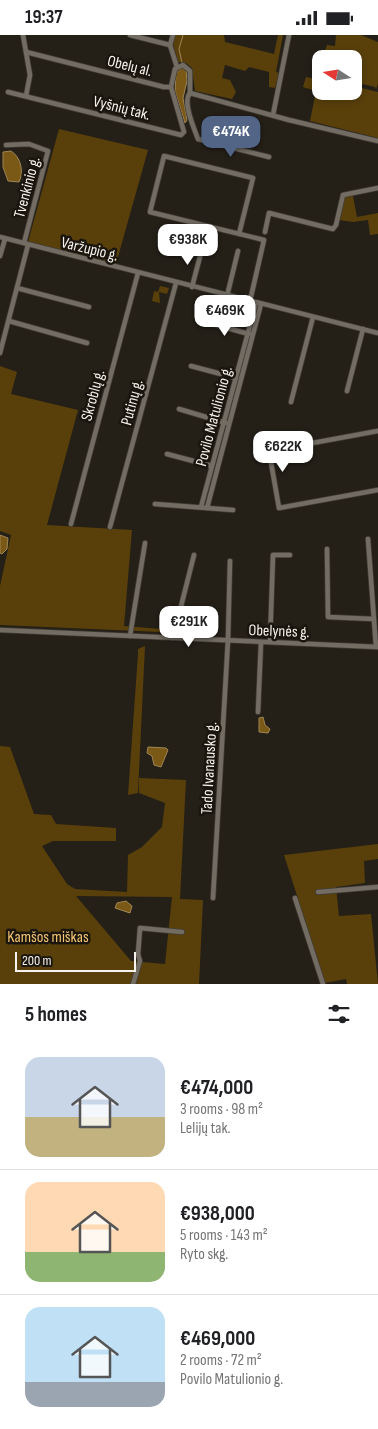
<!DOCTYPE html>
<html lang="en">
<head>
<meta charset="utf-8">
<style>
  :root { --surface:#fff; --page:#f2f2f2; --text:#202124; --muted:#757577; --line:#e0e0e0; --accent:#526586 }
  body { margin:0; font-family:"Sofia Sans Condensed",sans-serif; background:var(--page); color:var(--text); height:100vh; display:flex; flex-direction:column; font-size:19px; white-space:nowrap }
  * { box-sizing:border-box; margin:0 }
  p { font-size:16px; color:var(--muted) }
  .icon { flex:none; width:28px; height:28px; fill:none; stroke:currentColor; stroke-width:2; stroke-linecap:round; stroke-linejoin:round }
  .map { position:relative; height:949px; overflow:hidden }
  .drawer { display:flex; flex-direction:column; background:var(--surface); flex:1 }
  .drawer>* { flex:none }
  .needle { width:32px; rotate:282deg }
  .buttons { position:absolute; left:312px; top:15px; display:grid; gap:10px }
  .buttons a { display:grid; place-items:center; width:50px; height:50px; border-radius:10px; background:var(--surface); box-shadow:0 2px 8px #0003; font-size:25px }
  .scale { position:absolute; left:15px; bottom:12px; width:121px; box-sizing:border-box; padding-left:5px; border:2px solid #f6f2ed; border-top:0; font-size:14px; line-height:18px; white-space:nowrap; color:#f6f2ed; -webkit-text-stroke:4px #1a160e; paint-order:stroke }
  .price { position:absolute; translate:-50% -42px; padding:0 11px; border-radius:10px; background:#fff; color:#222; font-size:16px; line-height:32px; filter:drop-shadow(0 1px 2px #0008) }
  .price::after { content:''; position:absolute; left:50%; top:30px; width:15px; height:11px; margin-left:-8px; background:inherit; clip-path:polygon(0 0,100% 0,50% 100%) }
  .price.active { background:var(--accent); color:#fff }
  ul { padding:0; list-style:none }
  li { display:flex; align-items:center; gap:15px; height:125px; padding:0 25px }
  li+li { border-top:1px solid var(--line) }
  li span { display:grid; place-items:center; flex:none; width:140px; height:100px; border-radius:15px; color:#555 }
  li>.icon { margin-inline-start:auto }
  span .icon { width:60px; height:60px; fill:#fffc; stroke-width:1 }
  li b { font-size:21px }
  h2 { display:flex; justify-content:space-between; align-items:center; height:60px; padding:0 25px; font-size:21px }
  .status { display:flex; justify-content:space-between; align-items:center; height:35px; padding:0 25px; background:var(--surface); direction:ltr }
  .status svg { height:14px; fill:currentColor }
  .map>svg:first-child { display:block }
  .green { fill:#59400b; fill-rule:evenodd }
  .water { fill:#7a5815; stroke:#9f8656 }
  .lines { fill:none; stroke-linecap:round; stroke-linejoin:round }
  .stream { stroke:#9f8656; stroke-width:1 }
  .minor-casing { stroke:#403c36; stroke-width:6 }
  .minor { stroke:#726c63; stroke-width:4.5 }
  .labels { text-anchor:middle; stroke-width:5; stroke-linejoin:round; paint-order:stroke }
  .street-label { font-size:16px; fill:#f6f2ed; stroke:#1a160e }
  .park-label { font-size:16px; fill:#f6c673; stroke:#1a160e }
</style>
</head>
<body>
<div class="status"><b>19:37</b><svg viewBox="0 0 49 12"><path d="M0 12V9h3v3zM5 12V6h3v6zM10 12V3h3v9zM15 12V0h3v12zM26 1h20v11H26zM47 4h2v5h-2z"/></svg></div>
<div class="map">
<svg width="378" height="949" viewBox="0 0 378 949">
  <rect width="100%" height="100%" fill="#241f17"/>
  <!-- green -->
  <g class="green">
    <path d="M175,0H224L225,7L274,19L278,0H283L276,37L279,38L275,53L269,52V37L249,32L245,36L225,30L222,43L230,45L236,57L232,64L195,56L192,33L186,28L178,27L173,9Z"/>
    <path d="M336,0H361L378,7V48L376,55L375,52L354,47V24H322L327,10L335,11Z"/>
    <path d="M321,27V56H354V51L378,57V103L310,86L316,56L303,52L306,42L315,44Z"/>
    <path d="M59,94L148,115L116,229L28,207Z"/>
    <path d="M347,160L353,161L357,182L378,178V199L370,200L368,185L353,187L339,185L342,168Z"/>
    <path d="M160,251L169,253L167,259L159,257L160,268L152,266L154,256L158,257Z"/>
    <path d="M0,331L17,337L11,359L78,375L47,490L132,495L124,591L161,594V597L0,590V551L11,500L0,496Z"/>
    <path d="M145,611L138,758L128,760L138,619V614Z"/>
    <path d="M0,711L10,712L34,779L51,780L56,789L116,793V806H53L42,811L67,849L75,854L127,857L128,820L142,812L162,792L165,768L139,758V743L186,745L180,864L203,865L199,949H0ZM76,861L172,862L165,929L131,926Z"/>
    <path d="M378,809V824L364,826L365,848L336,852L339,881L371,879L378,949H347L346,944L325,948L284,820Z"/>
  </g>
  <!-- water -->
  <g class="water">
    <path d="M182,33L186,35L187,46L183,63L187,85L185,88L175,56L176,38Z"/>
    <path d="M11,116C21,122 24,137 19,147L8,146L3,132V117Z"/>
    <path d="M0,500L8,503L7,514L2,519L0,518Z"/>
    <path d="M263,682L265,690L270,694L268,698L259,697V683Z"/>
    <path d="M148,712L166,713L168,715L161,732L154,730L152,721L147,718Z"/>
    <path d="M126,866L132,871L130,878L115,873L117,868Z"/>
  </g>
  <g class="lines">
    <!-- stream -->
    <path class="stream" d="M182,28L179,14L183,0"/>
    <defs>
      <g id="minor">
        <path d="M23,0L30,40L26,61"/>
        <path d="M130,0L170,10"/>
        <path d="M173,0L170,10L177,32"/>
        <path d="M26,17L164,52H171L175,34L183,30L190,36V58"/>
        <path d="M8,57L181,100L184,97L171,52"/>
        <path d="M273,80L289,0"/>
        <path d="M6,110L29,109L48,116L24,208"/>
        <path d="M269,122L198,104C194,93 182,67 190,58L289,85L378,106"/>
        <path d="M265,197L269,178L333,194L336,190L343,160L378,153"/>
        <path d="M239,199L253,143L164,121L150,177L264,205L250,266"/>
        <path d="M0,202L378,298"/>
        <path d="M0,221L5,204"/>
        <path d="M192,252L202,214"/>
        <path d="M17,253L89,272"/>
        <path d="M227,261L238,216"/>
        <path d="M9,286L87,308"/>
        <path d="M202,286L249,299"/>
        <path d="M0,318L28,210"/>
        <path d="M191,331L236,343"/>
        <path d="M347,356L363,294"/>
        <path d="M291,367L313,282"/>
        <path d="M179,374L226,388"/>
        <path d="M378,396L269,416L279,473L378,455"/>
        <path d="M167,419L212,431"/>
        <path d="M155,469L233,475"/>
        <path d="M201,472L256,268"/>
        <path d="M207,473L261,269"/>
        <path d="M71,489L138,238"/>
        <path d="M110,492L176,248"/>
        <path d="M368,504L376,612"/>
        <path d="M327,514L328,582L374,584"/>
        <path d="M0,595L378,612"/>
        <path d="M130,601L145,508"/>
        <path d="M173,603L194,520"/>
        <path d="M270,607L273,520H290"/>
        <path d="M258,677L261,607"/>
        <path d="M318,857L378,852"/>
        <path d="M213,863L228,605L230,526"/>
        <path d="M295,863L323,949"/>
        <path d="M133,949L140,926L138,919L140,893L182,897"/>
      </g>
    </defs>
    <!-- minor casing -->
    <use href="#minor" class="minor-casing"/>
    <!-- minor -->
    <use href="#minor" class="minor"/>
  </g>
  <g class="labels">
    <!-- street labels -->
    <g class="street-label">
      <text transform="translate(130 30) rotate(14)" y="6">Obelų al.</text>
      <text transform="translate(122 72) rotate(14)" y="6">Vyšnių tak.</text>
      <text transform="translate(26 152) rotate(-75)" y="6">Tvenkinio g.</text>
      <text transform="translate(90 213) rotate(14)" y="6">Varžupio g.</text>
      <text transform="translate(92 360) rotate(-75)" y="6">Skroblų g.</text>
      <text transform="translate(131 367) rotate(-75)" y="6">Putinų g.</text>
      <text transform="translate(213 381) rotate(-75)" y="6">Povilo Matulionio g.</text>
      <text transform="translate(279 595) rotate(2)" y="6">Obelynės g.</text>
      <text transform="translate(208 733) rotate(-87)" y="6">Tado Ivanausko g.</text>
    </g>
    <!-- park labels -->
    <g class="park-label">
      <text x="48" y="907">Kamšos miškas</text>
    </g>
  </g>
</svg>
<div class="buttons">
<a><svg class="needle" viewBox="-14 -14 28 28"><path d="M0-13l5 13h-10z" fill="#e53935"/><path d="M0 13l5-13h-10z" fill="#757577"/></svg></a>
</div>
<div class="scale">200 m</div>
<b class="price active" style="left:231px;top:123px">€474K</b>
<b class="price" style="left:188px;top:231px">€938K</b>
<b class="price" style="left:225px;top:302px">€469K</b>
<b class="price" style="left:283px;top:438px">€622K</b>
<b class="price" style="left:189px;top:613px">€291K</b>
</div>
<section class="drawer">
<h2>5 homes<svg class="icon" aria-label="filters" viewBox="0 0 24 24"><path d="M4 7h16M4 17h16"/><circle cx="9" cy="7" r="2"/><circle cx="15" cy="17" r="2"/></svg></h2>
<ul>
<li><span style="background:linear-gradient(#c9d6e8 60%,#c2b280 0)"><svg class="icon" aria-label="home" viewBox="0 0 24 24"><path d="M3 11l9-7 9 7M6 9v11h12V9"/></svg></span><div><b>€474,000</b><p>3 rooms · 98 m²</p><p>Lelijų tak.</p></div></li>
<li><span style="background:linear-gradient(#ffd9b3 70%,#8fb573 0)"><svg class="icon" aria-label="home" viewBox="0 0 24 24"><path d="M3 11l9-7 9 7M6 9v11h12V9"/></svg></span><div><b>€938,000</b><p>5 rooms · 143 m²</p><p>Ryto skg.</p></div></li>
<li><span style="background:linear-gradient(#bfe0f5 75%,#9aa5b1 0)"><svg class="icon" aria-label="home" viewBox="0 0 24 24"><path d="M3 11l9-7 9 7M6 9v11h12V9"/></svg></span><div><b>€469,000</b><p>2 rooms · 72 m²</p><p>Povilo Matulionio g.</p></div></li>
</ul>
</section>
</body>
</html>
